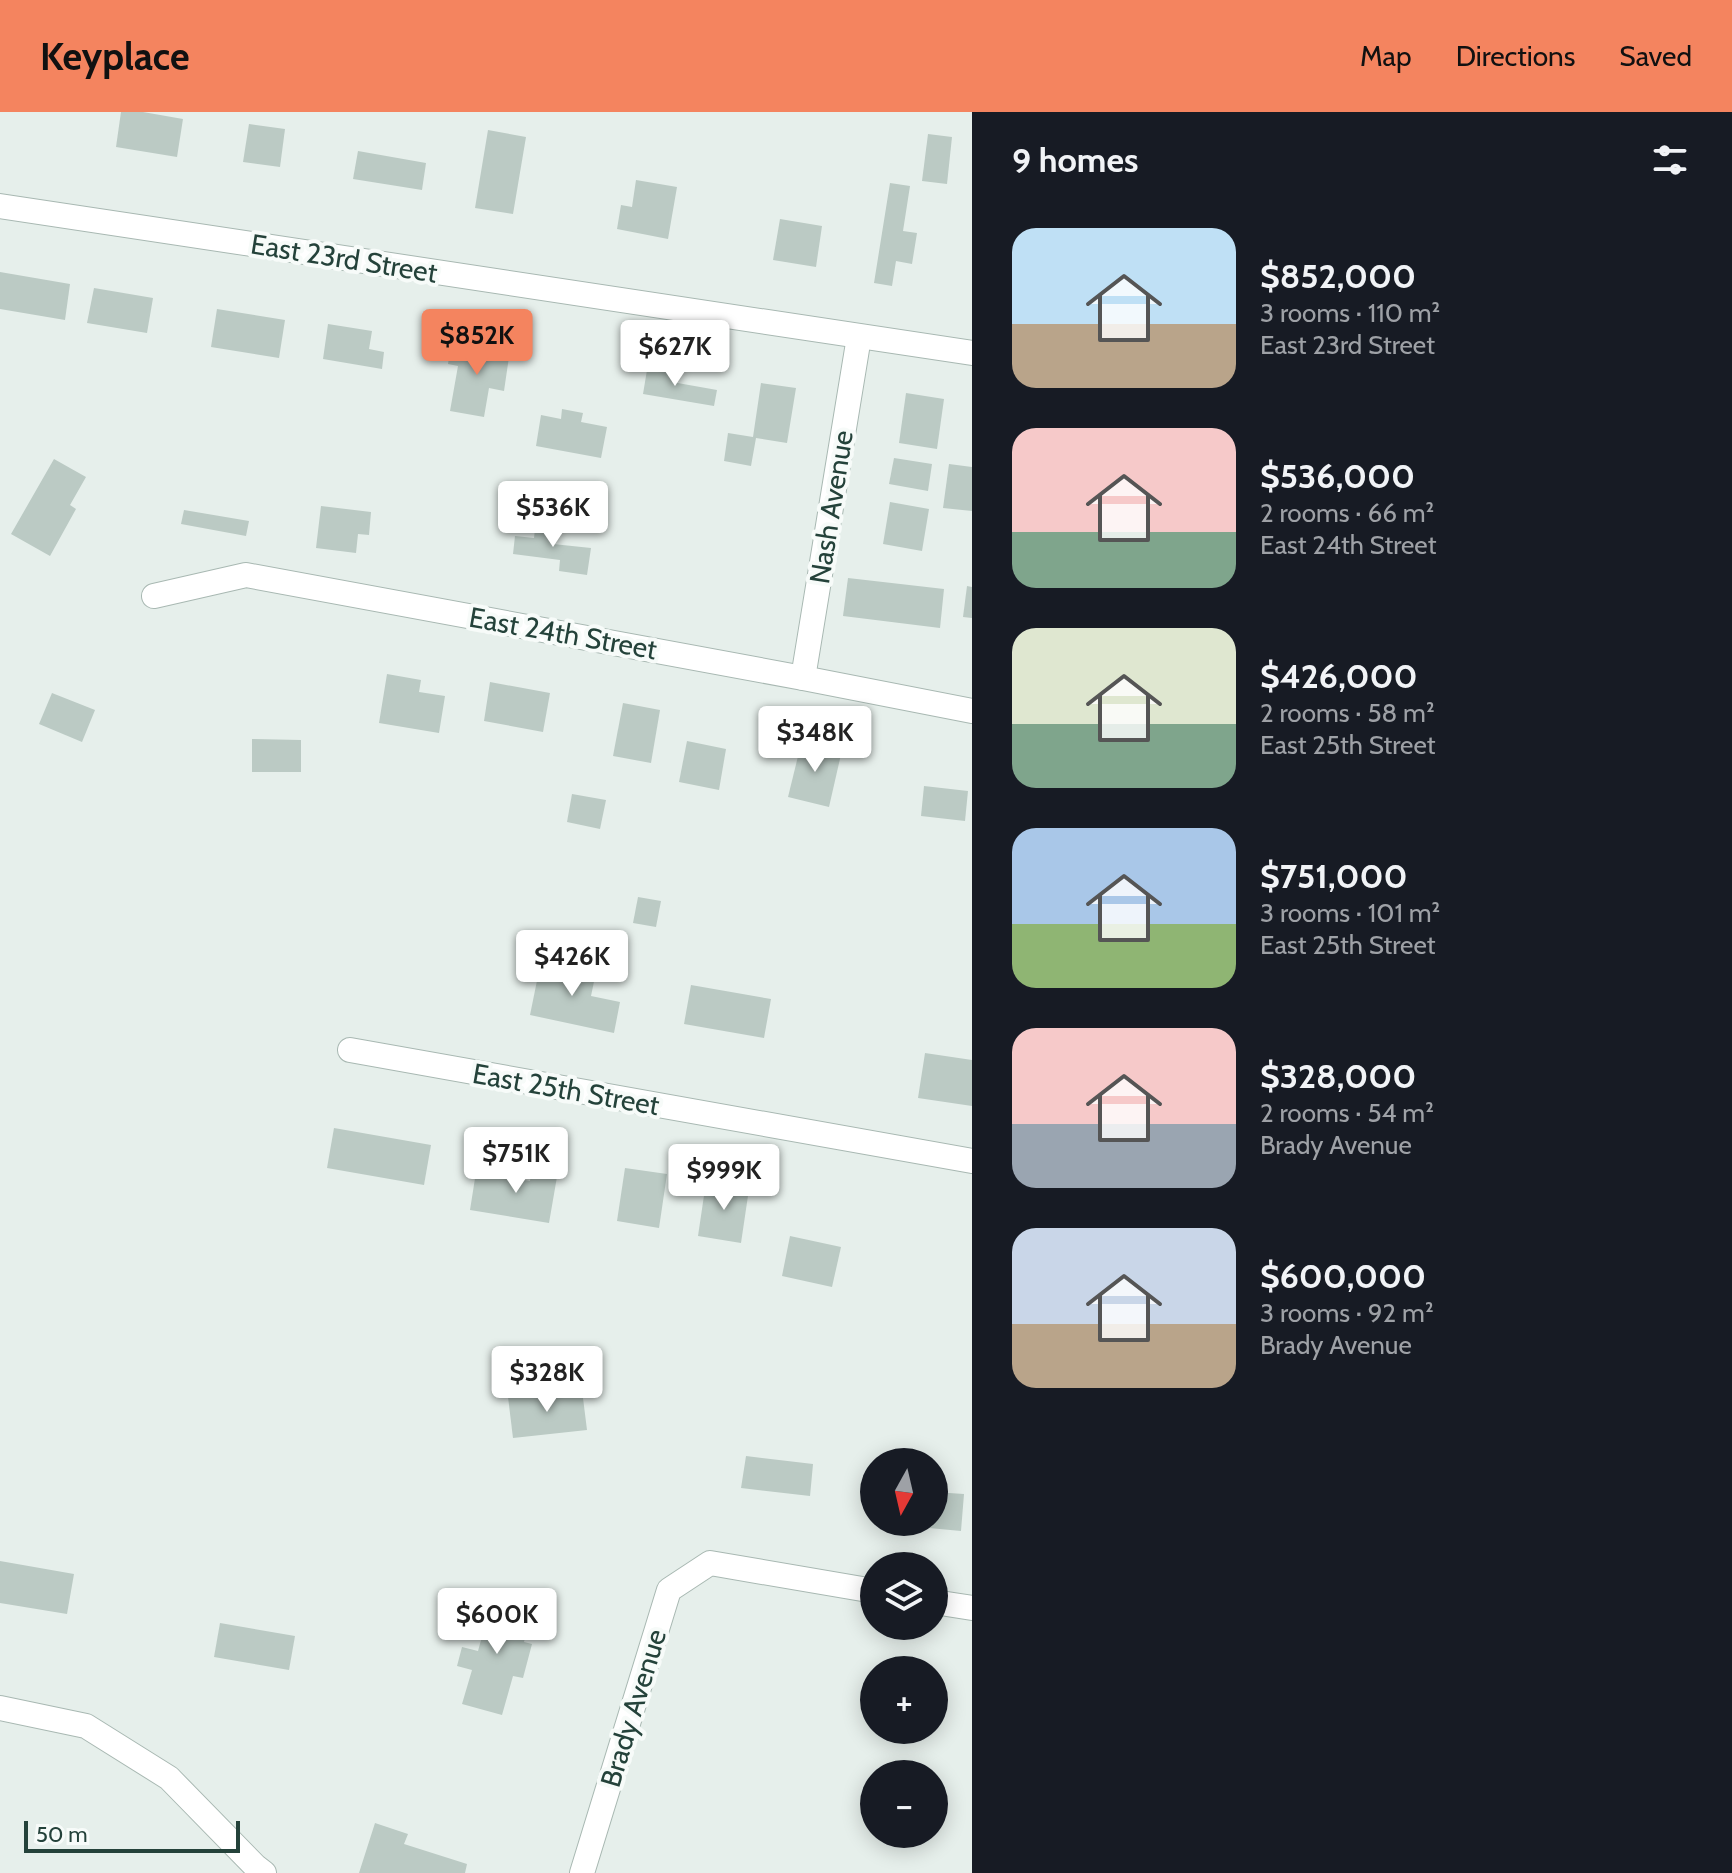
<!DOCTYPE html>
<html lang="en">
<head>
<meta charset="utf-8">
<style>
  :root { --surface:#171b24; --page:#20242c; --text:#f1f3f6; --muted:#9ea1a6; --accent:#f4845f }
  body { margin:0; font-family:Cabin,sans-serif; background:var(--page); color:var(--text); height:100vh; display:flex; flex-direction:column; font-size:30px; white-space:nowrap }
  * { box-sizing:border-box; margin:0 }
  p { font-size:26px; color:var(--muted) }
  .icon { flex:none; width:44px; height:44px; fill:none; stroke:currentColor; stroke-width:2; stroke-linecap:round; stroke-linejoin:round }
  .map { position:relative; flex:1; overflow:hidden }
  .sheet { display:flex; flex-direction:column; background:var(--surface); width:760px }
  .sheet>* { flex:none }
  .needle { width:52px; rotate:188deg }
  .buttons { position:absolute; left:860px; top:1336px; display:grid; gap:16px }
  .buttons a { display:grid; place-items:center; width:88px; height:88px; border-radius:50%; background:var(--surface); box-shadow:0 4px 20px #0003; font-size:40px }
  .scale { position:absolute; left:24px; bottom:20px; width:216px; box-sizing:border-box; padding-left:8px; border:4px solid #24423a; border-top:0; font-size:22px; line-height:28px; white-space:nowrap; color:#24423a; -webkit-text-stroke:6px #f7fbf9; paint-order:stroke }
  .price { position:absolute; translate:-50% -68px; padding:0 18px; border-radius:8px; background:#fff; color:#222; font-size:26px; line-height:52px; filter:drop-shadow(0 2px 4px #0008) }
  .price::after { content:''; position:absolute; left:50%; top:48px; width:24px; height:18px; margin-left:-12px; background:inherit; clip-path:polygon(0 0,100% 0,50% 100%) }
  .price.current { background:var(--accent); color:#111 }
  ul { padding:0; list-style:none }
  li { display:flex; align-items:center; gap:24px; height:200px; padding:0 40px }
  li span { display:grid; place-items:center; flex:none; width:224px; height:160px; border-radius:24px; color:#555 }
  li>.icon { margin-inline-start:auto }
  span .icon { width:96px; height:96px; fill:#fffc; stroke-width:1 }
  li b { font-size:34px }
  h2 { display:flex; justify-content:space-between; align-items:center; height:96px; padding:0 40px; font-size:34px }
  header { display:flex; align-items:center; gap:48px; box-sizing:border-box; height:112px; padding:0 40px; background:var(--accent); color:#111 }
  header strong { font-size:38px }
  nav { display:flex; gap:44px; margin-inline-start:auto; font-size:28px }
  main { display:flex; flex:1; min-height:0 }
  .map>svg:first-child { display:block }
  .building { fill:#bbcac4 }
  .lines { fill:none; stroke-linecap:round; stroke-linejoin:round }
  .minor-casing { stroke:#a8b8b2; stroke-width:26 }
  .minor { stroke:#fff; stroke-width:24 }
  .labels { text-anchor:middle; stroke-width:8; stroke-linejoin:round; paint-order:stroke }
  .street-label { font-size:28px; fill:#24423a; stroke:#f7fbf9 }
</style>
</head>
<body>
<header>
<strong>Keyplace</strong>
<nav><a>Map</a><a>Directions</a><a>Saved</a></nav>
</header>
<main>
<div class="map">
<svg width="972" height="1761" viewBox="0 0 972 1761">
  <rect width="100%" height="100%" fill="#e6efeb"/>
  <!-- building -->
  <g class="building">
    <path d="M121,0H143L183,7L177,45L116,35Z"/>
    <path d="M249,12L285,17L280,55L243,50Z"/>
    <path d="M488,18L526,25L513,102L475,96Z"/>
    <path d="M928,22L952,25L947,72L922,69Z"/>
    <path d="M358,39L426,51L422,78L353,67Z"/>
    <path d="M636,68L677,75L668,127L617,117L621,93L632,95Z"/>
    <path d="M890,71L910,74L903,119L917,121L912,152L896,149L892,174L874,171Z"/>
    <path d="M780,107L822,114L816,155L773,148Z"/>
    <path d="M0,160L70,172L65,208L0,197Z"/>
    <path d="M94,176L153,186L147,221L87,211Z"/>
    <path d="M217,197L285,208L279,246L211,235Z"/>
    <path d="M328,212L372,219L369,237L384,240L382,257L323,247Z"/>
    <path d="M471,232L510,238L504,279L489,276L484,305L450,299L458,254L448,252L451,233L470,236Z"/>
    <path d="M648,252L674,257L672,270L717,278L714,294L643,282Z"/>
    <path d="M761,271L796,276L787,331L756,326L751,354L724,349L728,321L753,325Z"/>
    <path d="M906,281L944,287L937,337L899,331Z"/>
    <path d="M562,297L583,301L581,310L607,315L601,346L536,334L541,303L561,307Z"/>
    <path d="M894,346L932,352L928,379L889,372Z"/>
    <path d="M54,347L86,365L70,393L76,397L50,444L11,422Z"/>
    <path d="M949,352L972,355V399L943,396Z"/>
    <path d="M890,390L929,397L922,439L883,432Z"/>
    <path d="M321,394L371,400L369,423L358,422L356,441L316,436Z"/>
    <path d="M184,398L249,409L246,424L181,412Z"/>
    <path d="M536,408L556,410L553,432L591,436L587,463L559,459L560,448L513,442L515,424L534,426Z"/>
    <path d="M848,466L944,477L940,516L843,504Z"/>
    <path d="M967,474L972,475V506L963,505Z"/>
    <path d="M387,562L421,568L419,580L445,584L439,621L379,611Z"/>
    <path d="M490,570L550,581L543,620L484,609Z"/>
    <path d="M52,581L95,598L82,630L39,612Z"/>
    <path d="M623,591L660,598L651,651L613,644Z"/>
    <path d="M252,627L301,628V660H252Z"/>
    <path d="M802,628L842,638L829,695L788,685Z"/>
    <path d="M687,629L726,637L719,678L679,670Z"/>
    <path d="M924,674L968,679L965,709L921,704Z"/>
    <path d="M572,682L606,688L600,717L567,710Z"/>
    <path d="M638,785L661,789L656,815L633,811Z"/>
    <path d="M541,849L596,860L591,884L620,890L614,921L530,903Z"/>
    <path d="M691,873L771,887L764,926L684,912Z"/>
    <path d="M925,941L972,948V994L918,986Z"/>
    <path d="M334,1016L431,1033L424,1073L327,1056Z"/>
    <path d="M532,1054L558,1059L549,1111L470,1098L476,1060L530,1069Z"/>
    <path d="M625,1056L667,1062L659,1116L617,1109Z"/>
    <path d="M706,1070L749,1077L741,1131L698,1124Z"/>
    <path d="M790,1124L841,1135L832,1175L782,1164Z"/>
    <path d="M582,1278L587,1318L513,1326L508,1285Z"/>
    <path d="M746,1344L813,1352L810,1384L741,1376Z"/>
    <path d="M934,1380L964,1382L961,1419L929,1416V1410H934Z"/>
    <path d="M0,1449L74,1462L67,1502L0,1491Z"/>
    <path d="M493,1485L533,1496L524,1530L532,1532L523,1566L513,1564L502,1603L462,1592L472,1558L457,1554L462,1535L478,1539Z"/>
    <path d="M220,1511L295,1524L289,1558L214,1545Z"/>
    <path d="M375,1711L408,1722L404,1732L467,1752L465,1761H359Z"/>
  </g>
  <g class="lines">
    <defs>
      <g id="minor">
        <path d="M0,94L972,241"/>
        <path d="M154,484L246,463L803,566L972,599"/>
        <path d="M803,566L859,225"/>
        <path d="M350,938L972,1049"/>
        <path d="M934,1490L972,1496"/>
        <path d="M0,1596L86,1614L169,1666L255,1754L264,1761"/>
        <path d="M582,1761L669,1478L710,1451L874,1479"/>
      </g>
    </defs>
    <!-- minor casing -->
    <use href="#minor" class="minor-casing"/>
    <!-- minor -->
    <use href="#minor" class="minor"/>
  </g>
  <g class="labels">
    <!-- street labels -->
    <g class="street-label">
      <text transform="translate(344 146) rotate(9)" y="10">East 23rd Street</text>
      <text transform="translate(831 395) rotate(-81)" y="10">Nash Avenue</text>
      <text transform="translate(563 521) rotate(10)" y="10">East 24th Street</text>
      <text transform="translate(566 977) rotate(10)" y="10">East 25th Street</text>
      <text transform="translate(633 1596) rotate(-73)" y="10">Brady Avenue</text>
    </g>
  </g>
</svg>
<div class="buttons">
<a><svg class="needle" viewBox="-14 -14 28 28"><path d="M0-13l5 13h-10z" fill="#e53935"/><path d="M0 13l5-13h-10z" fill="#9ea1a6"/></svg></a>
<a><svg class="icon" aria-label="layers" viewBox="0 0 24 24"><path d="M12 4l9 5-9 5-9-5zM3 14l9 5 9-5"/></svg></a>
<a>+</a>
<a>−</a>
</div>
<div class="scale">50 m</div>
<b class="price current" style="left:477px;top:265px">$852K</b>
<b class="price" style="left:675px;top:276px">$627K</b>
<b class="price" style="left:553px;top:437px">$536K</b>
<b class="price" style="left:815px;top:662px">$348K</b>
<b class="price" style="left:572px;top:886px">$426K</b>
<b class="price" style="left:516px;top:1083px">$751K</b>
<b class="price" style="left:724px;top:1100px">$999K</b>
<b class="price" style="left:547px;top:1302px">$328K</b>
<b class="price" style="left:497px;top:1544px">$600K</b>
</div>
<section class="sheet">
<h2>9 homes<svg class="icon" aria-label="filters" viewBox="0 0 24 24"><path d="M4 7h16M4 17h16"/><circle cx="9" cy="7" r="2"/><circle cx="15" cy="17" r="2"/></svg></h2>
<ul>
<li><span style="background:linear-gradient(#bfe0f5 60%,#b9a48a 0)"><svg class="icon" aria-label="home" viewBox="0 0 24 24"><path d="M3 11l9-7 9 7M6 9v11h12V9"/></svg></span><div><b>$852,000</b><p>3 rooms · 110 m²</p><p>East 23rd Street</p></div></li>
<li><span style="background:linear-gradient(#f6c9c9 65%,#7fa58c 0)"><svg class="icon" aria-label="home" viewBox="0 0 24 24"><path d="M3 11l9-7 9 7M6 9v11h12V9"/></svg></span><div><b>$536,000</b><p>2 rooms · 66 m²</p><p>East 24th Street</p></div></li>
<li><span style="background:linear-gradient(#dfe7d0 60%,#7fa58c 0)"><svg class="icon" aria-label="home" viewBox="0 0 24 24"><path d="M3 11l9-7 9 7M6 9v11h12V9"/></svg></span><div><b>$426,000</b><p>2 rooms · 58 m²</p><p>East 25th Street</p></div></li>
<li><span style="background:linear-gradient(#a9c7e8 60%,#8fb573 0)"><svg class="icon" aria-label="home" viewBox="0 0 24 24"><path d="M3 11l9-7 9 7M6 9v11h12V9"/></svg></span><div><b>$751,000</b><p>3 rooms · 101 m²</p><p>East 25th Street</p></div></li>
<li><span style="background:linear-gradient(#f6c9c9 60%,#9aa5b1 0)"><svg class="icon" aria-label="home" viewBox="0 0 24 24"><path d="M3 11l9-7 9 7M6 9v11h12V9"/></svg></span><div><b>$328,000</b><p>2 rooms · 54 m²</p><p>Brady Avenue</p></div></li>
<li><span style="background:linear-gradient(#c9d6e8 60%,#b9a48a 0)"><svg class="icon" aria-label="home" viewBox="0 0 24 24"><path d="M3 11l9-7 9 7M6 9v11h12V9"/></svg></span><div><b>$600,000</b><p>3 rooms · 92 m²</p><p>Brady Avenue</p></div></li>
</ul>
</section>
</main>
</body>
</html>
